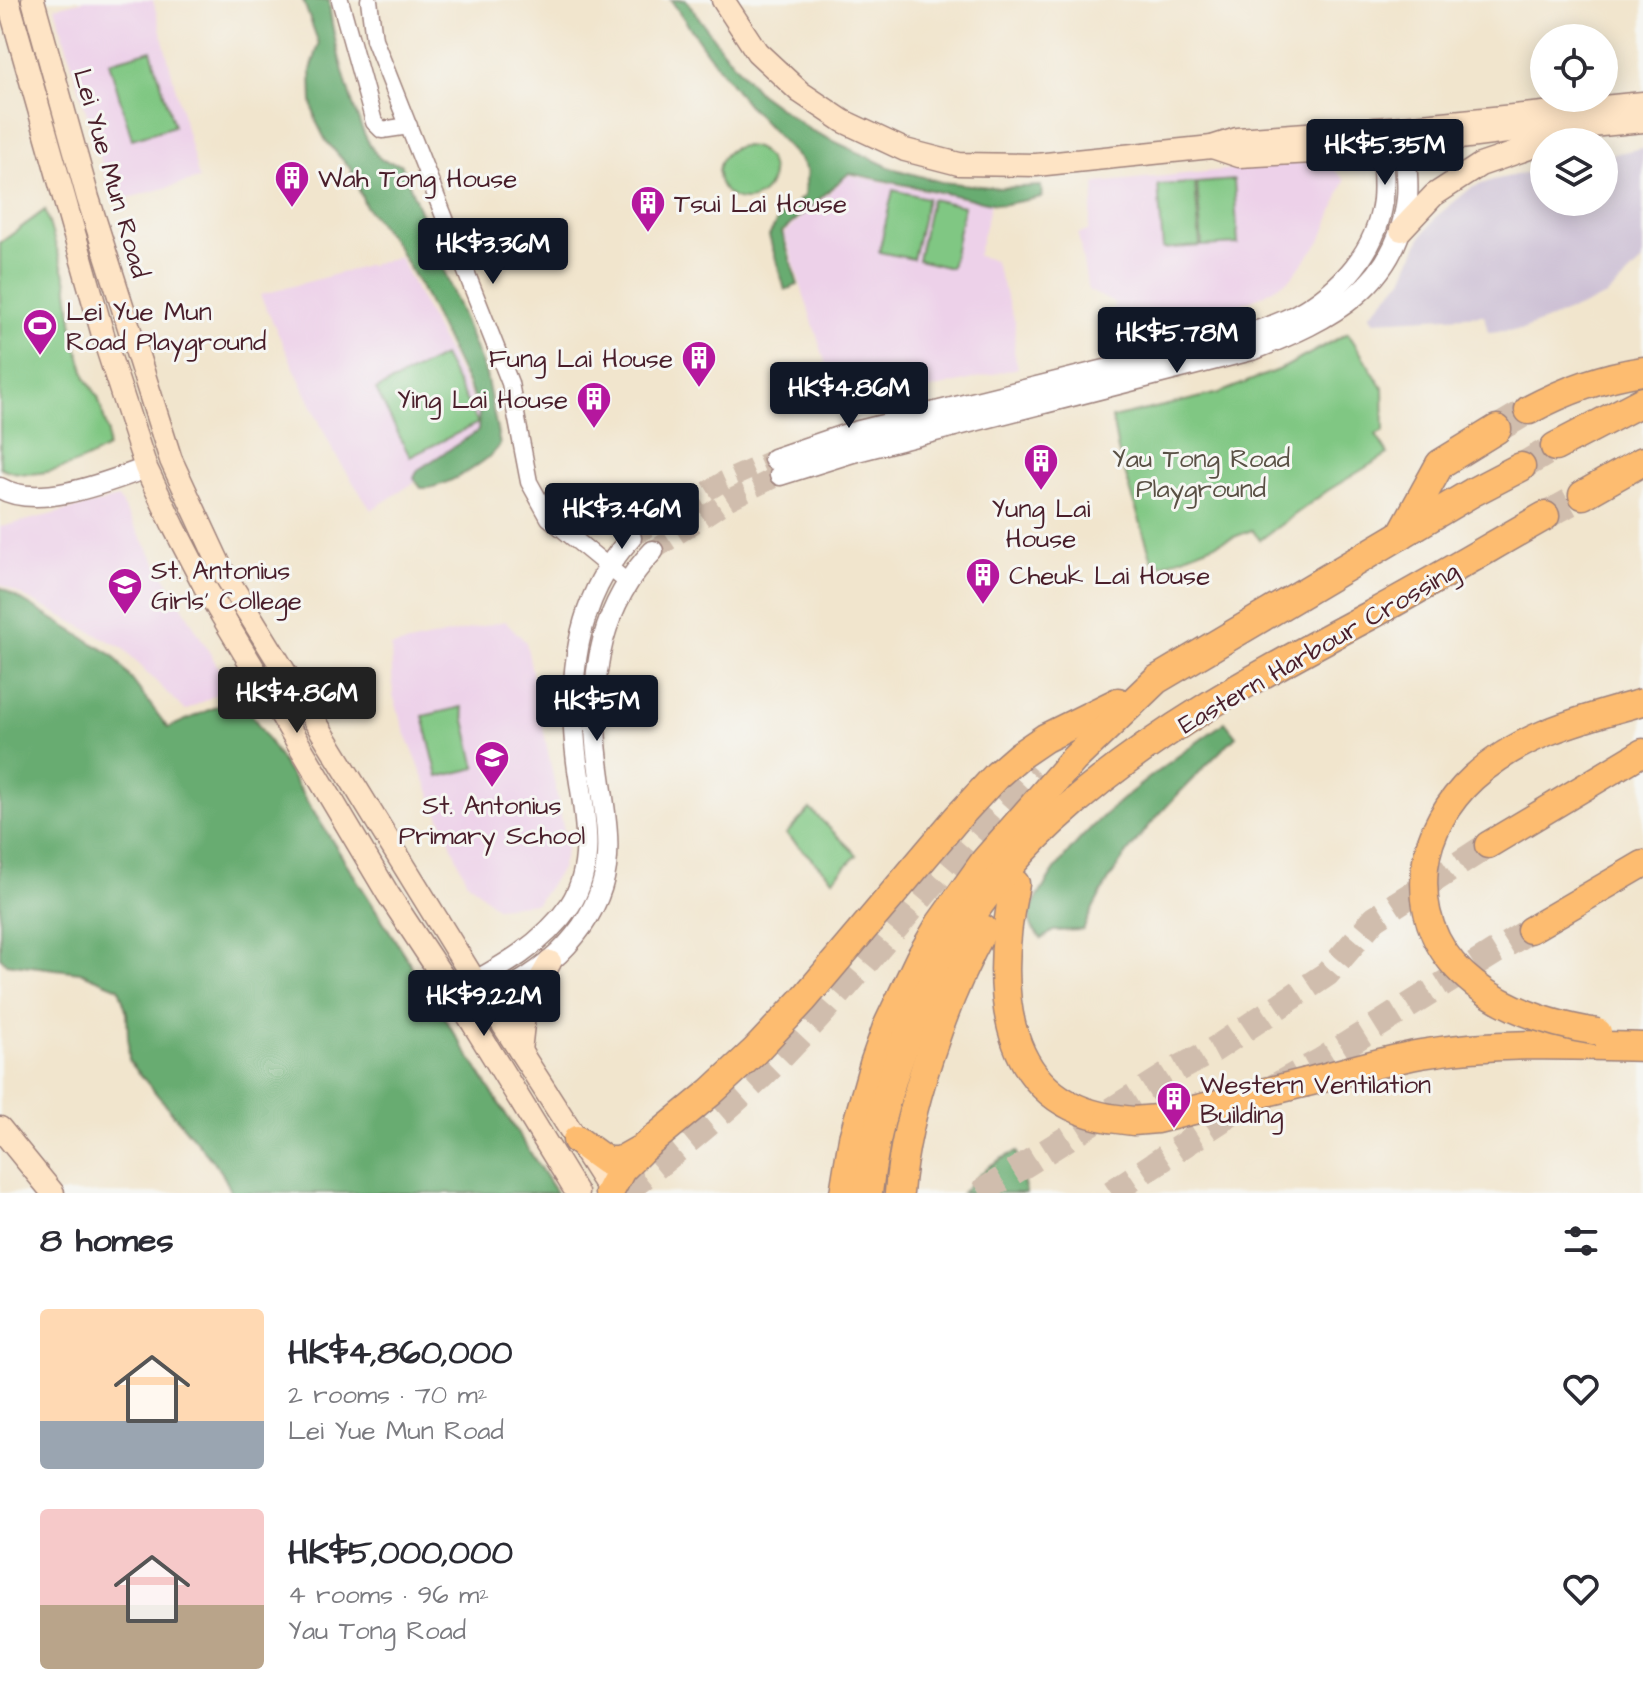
<!DOCTYPE html>
<html lang="en">
<head>
<meta charset="utf-8">
<style>
  :root { --surface:#fff; --page:#f2f2f3; --text:#2b2b33; --muted:#7c7c81; --accent:#111827 }
  body { margin:0; font-family:"Architects Daughter",sans-serif; background:var(--page); color:var(--text); height:100vh; display:flex; flex-direction:column; font-size:30px; white-space:nowrap }
  * { box-sizing:border-box; margin:0 }
  p { font-size:26px; color:var(--muted) }
  .icon { flex:none; width:44px; height:44px; fill:none; stroke:currentColor; stroke-width:2; stroke-linecap:round; stroke-linejoin:round }
  .map { position:relative; height:1193px; overflow:hidden }
  .sheet { display:flex; flex-direction:column; background:var(--surface); flex:1 }
  .sheet>* { flex:none }
  .tools { position:absolute; left:1530px; top:24px; display:grid; gap:16px }
  .tools a { display:grid; place-items:center; width:88px; height:88px; border-radius:50%; background:var(--surface); box-shadow:0 4px 20px #0003; font-size:40px }
  .price { position:absolute; translate:-50% -68px; padding:0 18px; border-radius:8px; background:var(--accent); color:#fff; font-size:26px; line-height:52px; filter:drop-shadow(0 2px 4px #0008) }
  .price::after { content:''; position:absolute; left:50%; top:48px; width:24px; height:18px; margin-left:-12px; background:inherit; clip-path:polygon(0 0,100% 0,50% 100%) }
  .price.selected { background:#222; color:#fff }
  ul { padding:0; list-style:none }
  li { display:flex; align-items:center; gap:24px; height:200px; padding:0 40px }
  li span { display:grid; place-items:center; flex:none; width:224px; height:160px; border-radius:8px; color:#555 }
  li>.icon { margin-inline-start:auto }
  span .icon { width:96px; height:96px; fill:#fffc; stroke-width:1 }
  li b { font-size:34px }
  h2 { display:flex; justify-content:space-between; align-items:center; height:96px; padding:0 40px; font-size:34px }
  .map>svg:first-child { display:block }
  .built { fill:#edd1e9 }
  .industrial { fill:#ccbfd4 }
  .green { fill:#80c783; stroke:#657357; stroke-width:2 }
  .forest { fill:#68ac71; stroke:#59664e; stroke-width:2 }
  .lines { fill:none; stroke-linecap:round; stroke-linejoin:round }
  .tertiary-tunnel { stroke:#d0bdad; stroke-width:20; stroke-dasharray:20 10; stroke-linecap:butt }
  .trunk-tunnel { stroke:#d0bdad; stroke-width:26; stroke-dasharray:26 13; stroke-linecap:butt }
  .motorway-tunnel { stroke:#d0bdad; stroke-width:28; stroke-dasharray:28 14; stroke-linecap:butt }
  .minor-casing { stroke:#9e827c; stroke-width:19 }
  .tertiary-casing { stroke:#9e827c; stroke-width:23 }
  .secondary-casing { stroke:#9e827c; stroke-width:25 }
  .trunk-casing { stroke:#9e827c; stroke-width:29 }
  .motorway-casing { stroke:#9e827c; stroke-width:31 }
  .minor { stroke:#fff; stroke-width:16 }
  .tertiary { stroke:#fff; stroke-width:20 }
  .secondary { stroke:#fee4c5; stroke-width:22 }
  .trunk { stroke:#fdbc6f; stroke-width:26 }
  .motorway { stroke:#fdbc6f; stroke-width:28 }
  .trunk-bridge-casing { stroke:#9e827c; stroke-width:29; stroke-linecap:butt }
  .motorway-bridge-casing { stroke:#9e827c; stroke-width:31; stroke-linecap:butt }
  .trunk-bridge { stroke:#fdbc6f; stroke-width:26 }
  .motorway-bridge { stroke:#fdbc6f; stroke-width:28 }
  .labels { text-anchor:middle; stroke-width:6; stroke-linejoin:round; paint-order:stroke }
  .street-label { font-size:26px; fill:#4a1f2b; stroke:#f6f6f2 }
  .poi-label { font-size:26px; fill:#4a1f2b; stroke:#f6f6f2; text-anchor:start }
  .park-label { font-size:26px; fill:#5a5145; stroke:#f6f6f2 }
</style>
</head>
<body>
<div class="map">
<svg width="1643" height="1193" viewBox="0 0 1643 1193">
  <rect width="100%" height="100%" fill="#f6f6f2"/>
  <filter id="ink" filterUnits="userSpaceOnUse"><feTurbulence type="fractalNoise" baseFrequency=".0125" numOctaves="2"/><feDisplacementMap in="SourceGraphic" scale="16" xChannelSelector="R" yChannelSelector="G"/><feConvolveMatrix kernelMatrix="1 2 1 2 8 2 1 2 1" color-interpolation-filters="sRGB"/></filter>
  <filter id="wash" filterUnits="userSpaceOnUse"><feTurbulence type="fractalNoise" baseFrequency=".006" numOctaves="4" result="noise"/><feDisplacementMap in="SourceGraphic" scale="32" xChannelSelector="R" yChannelSelector="G"/><feGaussianBlur stdDeviation="1.8" result="paint"/><feColorMatrix in="noise" values="0 0 0 0 0 0 0 0 0 0 0 0 0 0 0 0 0 1.4 0 .05"/><feComposite in="paint" operator="in"/></filter>
  <g filter="url(#wash)">
    <rect width="100%" height="100%" fill="#f1e5cd"/>
    <!-- built -->
    <g class="built">
      <path d="M84,0H153L199,179L113,202L55,7Z"/>
      <path d="M1325,160L1345,180L1322,239L1291,278L1261,296L1222,312L1109,344L1114,303L1088,290L1078,234L1088,231L1096,183Z"/>
      <path d="M849,175L991,204L977,256L994,260L1015,322L1014,352L1018,368L841,411L784,233Z"/>
      <path d="M399,257L490,434L371,510L333,451L260,295Z"/>
      <path d="M118,498L230,687L185,711L123,648L0,584V527Z"/>
      <path d="M505,621L526,642L567,846L561,869L537,903L496,907L466,880L405,732L393,695L391,647Z"/>
    </g>
    <!-- industrial -->
    <path class="industrial" d="M1643,148V261L1607,296L1522,330L1488,332L1484,315L1374,321L1369,315L1403,279L1421,237L1437,216L1471,188L1493,180L1544,169V202H1604V156Z"/>
    <!-- green -->
    <g class="green">
      <path d="M151,50L174,126L132,139L109,62Z"/>
      <circle cx="745" cy="173" r="27"/>
      <path d="M1234,180L1238,244L1202,246L1197,183Z"/>
      <path d="M1195,183L1200,246L1163,249L1158,185Z"/>
      <path d="M893,190L927,198L913,259L879,252Z"/>
      <path d="M931,199L964,206L951,268L918,260Z"/>
      <path d="M45,210L67,282L74,336L86,378L98,397L108,432L107,448C78,465 32,484 0,467V243Z"/>
      <path d="M1348,333L1383,388L1384,431L1376,435L1388,454L1327,491L1260,540L1252,530L1162,565L1152,560L1118,450L1112,418L1219,393L1285,367Z"/>
      <path d="M443,356L478,423L410,457L376,390Z"/>
      <path d="M462,707L476,768L438,777L423,716Z"/>
      <path d="M810,809L857,855L833,879L786,834Z"/>
    </g>
    <!-- forest -->
    <g class="forest">
      <path d="M303,0H329C330,31 358,143 382,160C387,162 395,163 401,164L486,375L500,445C488,462 442,490 421,488L414,478L418,470L478,431L479,408L421,288L396,245L366,207L350,168L326,141L316,121L312,102L311,70L319,44Z"/>
      <path d="M671,0H686L723,51L759,93L810,130L891,168L941,182L1000,188L1041,186L1042,197L1001,205L849,173L782,232L798,285L785,290L769,236L778,219L804,196L807,172L801,161L747,104L706,51Z"/>
      <path d="M0,587L114,656L168,728L240,696L556,1193H232L221,1171L129,1061L127,1013L119,988L80,972L6,963L0,957Z"/>
      <path d="M1225,722L1236,736C1177,794 1115,852 1083,930L1053,931L1042,939C1036,932 1030,928 1030,918C1030,908 1037,899 1042,890C1081,821 1162,768 1225,722Z"/>
      <path d="M1017,1152L1026,1193H962C978,1175 993,1160 1017,1152Z"/>
    </g>
  </g>
  <g filter="url(#ink)">
    <g class="lines">
      <!-- tertiary-tunnel -->
      <g class="tertiary-tunnel">
        <path d="M631,538L724,481L774,459"/>
        <path d="M653,551L729,500L780,475"/>
      </g>
      <!-- trunk-tunnel -->
      <g class="trunk-tunnel">
        <path d="M980,1193L1174,1071L1215,1049L1327,974L1375,918L1488,845"/>
        <path d="M1111,1193L1259,1095L1322,1060L1530,930"/>
      </g>
      <!-- motorway-tunnel -->
      <g class="motorway-tunnel">
        <path d="M1497,429L1529,410"/>
        <path d="M1521,467L1555,447"/>
        <path d="M1545,516L1583,495"/>
        <path d="M622,1193C683,1144 743,1097 796,1040C879,952 950,855 1034,769"/>
      </g>
      <defs>
        <g id="minor">
          <path d="M340,0L374,122L382,130L409,126"/>
          <path d="M369,0L374,39L510,383L529,482L549,518L627,582"/>
        </g>
        <g id="tertiary">
          <path d="M774,459L847,434L1198,347C1230,338 1268,331 1298,314C1341,290 1377,251 1383,200C1385,178 1382,155 1380,132"/>
          <path d="M780,475L853,452L1255,349C1329,320 1398,286 1407,198C1409,177 1405,153 1403,131"/>
          <path d="M0,488C38,510 107,482 146,468"/>
          <path d="M454,993C498,969 541,947 570,905C598,862 583,809 577,762C567,682 574,599 631,538"/>
          <path d="M466,1012C501,993 540,975 567,945C629,876 603,823 596,743C590,671 602,604 653,551"/>
        </g>
        <g id="secondary">
          <path d="M8,0L105,342L146,468L174,527L205,587L388,894L466,1012L577,1193"/>
          <path d="M33,0L88,198L171,460L222,570L475,981L611,1193"/>
          <path d="M723,0L757,52L800,92L843,121L905,150L959,164L1036,165L1212,147L1237,139L1402,127L1643,103"/>
          <path d="M1212,147L1239,156L1314,152L1404,145L1548,127L1571,128L1643,121"/>
          <path d="M1401,230L1434,195L1480,165L1544,143"/>
          <path d="M520,1051L525,1006L550,962"/>
          <path d="M0,1128L53,1193"/>
        </g>
        <g id="trunk">
          <path d="M1488,845L1643,752"/>
          <path d="M1530,930L1643,864"/>
        </g>
        <g id="motorway">
          <path d="M1529,410C1566,390 1602,377 1643,371"/>
          <path d="M1555,447L1643,401"/>
          <path d="M1583,495L1643,461"/>
          <path d="M1401,535L1440,464L1497,429"/>
          <path d="M1015,884C996,974 994,1099 1110,1118"/>
          <path d="M1307,1082C1345,1072 1383,1061 1421,1054C1495,1042 1569,1045 1643,1047"/>
          <path d="M577,1140L606,1161H620L643,1148L711,1092L755,1051L803,1000L958,817L997,775L1020,755L1045,738L1118,702"/>
          <path d="M609,1193L621,1170L639,1152"/>
          <path d="M844,1193L853,1138L874,1064L887,1027L920,958L940,924L985,861L1073,760L1156,680L1473,492L1521,467"/>
          <path d="M868,1193C883,1056 951,915 1053,821C1146,735 1260,674 1371,615C1430,583 1487,549 1545,516"/>
          <path d="M899,1193C905,1113 944,1000 983,929"/>
        </g>
      </defs>
      <!-- minor casing -->
      <use href="#minor" class="minor-casing"/>
      <!-- tertiary casing -->
      <use href="#tertiary" class="tertiary-casing"/>
      <!-- secondary casing -->
      <use href="#secondary" class="secondary-casing"/>
      <!-- trunk casing -->
      <use href="#trunk" class="trunk-casing"/>
      <!-- motorway casing -->
      <use href="#motorway" class="motorway-casing"/>
      <!-- minor -->
      <use href="#minor" class="minor"/>
      <!-- tertiary -->
      <use href="#tertiary" class="tertiary"/>
      <!-- secondary -->
      <use href="#secondary" class="secondary"/>
      <!-- trunk -->
      <use href="#trunk" class="trunk"/>
      <!-- motorway -->
      <use href="#motorway" class="motorway"/>
      <defs>
        <path id="trunk-bridge" d="M1598,1032C1510,1018 1414,973 1425,867C1429,833 1448,801 1473,778C1521,734 1582,719 1643,702"/>
        <path id="motorway-bridge" d="M1110,1118L1133,1121L1157,1119L1307,1082"/>
      </defs>
      <!-- trunk-bridge casing -->
      <use href="#trunk-bridge" class="trunk-bridge-casing"/>
      <!-- motorway-bridge casing -->
      <use href="#motorway-bridge" class="motorway-bridge-casing"/>
      <!-- trunk-bridge -->
      <use href="#trunk-bridge" class="trunk-bridge"/>
      <!-- motorway-bridge -->
      <use href="#motorway-bridge" class="motorway-bridge"/>
    </g>
  </g>
  <!-- icons -->
  <defs>
    <symbol id="building-pin" viewBox="-11 -11 22 30"><path d="M0 17L-7.5 6A9.5 9.5 0 1 1 7.5 6Z" fill="#b5179e" stroke="#f6f6f2"/><path d="M-4-6H4V6H1V3H-1V6H-4ZM-2.5-4.3h1.7v1.8h-1.7ZM.8-4.3h1.7v1.8H.8ZM-2.5-1h1.7V.8h-1.7ZM.8-1h1.7V.8H.8Z" fill="#fff"/></symbol>
    <symbol id="stadium-pin" viewBox="-11 -11 22 30"><path d="M0 17L-7.5 6A9.5 9.5 0 1 1 7.5 6Z" fill="#b5179e" stroke="#f6f6f2"/><path d="M0-5a6.5 5 0 1 0 0 10a6.5 5 0 1 0 0-10ZM-3.5-1.8h7v3.6h-7Z" fill="#fff"/></symbol>
    <symbol id="school-pin" viewBox="-11 -11 22 30"><path d="M0 17L-7.5 6A9.5 9.5 0 1 1 7.5 6Z" fill="#b5179e" stroke="#f6f6f2"/><path d="M0-5L7-2L0 1L-7-2ZM-4 1L0 2.5L4 1V4Q0 6-4 4Z" fill="#fff"/></symbol>
  </defs>
  <g fill-rule="evenodd">
    <use href="#building-pin" x="272" y="158" width="40" height="54"/>
    <use href="#building-pin" x="628" y="183" width="40" height="54"/>
    <use href="#stadium-pin" x="20" y="306" width="40" height="54"/>
    <use href="#building-pin" x="679" y="338" width="40" height="54"/>
    <use href="#building-pin" x="574" y="379" width="40" height="54"/>
    <use href="#building-pin" x="1021" y="441" width="40" height="54"/>
    <use href="#building-pin" x="963" y="555" width="40" height="54"/>
    <use href="#school-pin" x="105" y="565" width="40" height="54"/>
    <use href="#school-pin" x="472" y="738" width="40" height="54"/>
    <use href="#building-pin" x="1154" y="1079" width="40" height="54"/>
  </g>
  <g class="labels">
    <!-- street labels -->
    <g class="street-label">
      <text transform="translate(112 173) rotate(74)" y="9">Lei Yue Mun Road</text>
      <text transform="translate(1318 647) rotate(-30)" y="9">Eastern Harbour Crossing</text>
    </g>
    <!-- poi labels -->
    <g class="poi-label">
      <text x="318" y="187">Wah Tong House</text>
      <text x="674" y="212">Tsui Lai House</text>
      <text x="66" y="320">Lei Yue Mun<tspan x="66" dy="30">Road Playground</tspan></text>
      <text x="673" y="367" text-anchor="end">Fung Lai House</text>
      <text x="568" y="408" text-anchor="end">Ying Lai House</text>
      <text x="1041" y="517" text-anchor="middle">Yung Lai<tspan x="1041" dy="30">House</tspan></text>
      <text x="151" y="579">St. Antonius<tspan x="151" dy="30">Girls' College</tspan></text>
      <text x="1009" y="584">Cheuk Lai House</text>
      <text x="492" y="814" text-anchor="middle">St. Antonius<tspan x="492" dy="30">Primary School</tspan></text>
      <text x="1200" y="1093">Western Ventilation<tspan x="1200" dy="30">Building</tspan></text>
    </g>
    <!-- park labels -->
    <g class="park-label">
      <text x="1201" y="467">Yau Tong Road<tspan x="1201" dy="30">Playground</tspan></text>
    </g>
  </g>
</svg>
<div class="tools">
<a><svg class="icon" aria-label="locate" viewBox="0 0 24 24"><circle cx="12" cy="12" r="6"/><path d="M12 2v4M12 18v4M2 12h4M18 12h4"/></svg></a>
<a><svg class="icon" aria-label="layers" viewBox="0 0 24 24"><path d="M12 4l9 5-9 5-9-5zM3 14l9 5 9-5"/></svg></a>
</div>
<b class="price" style="left:1385px;top:187px">HK$5.35M</b>
<b class="price" style="left:493px;top:286px">HK$3.36M</b>
<b class="price" style="left:1177px;top:375px">HK$5.78M</b>
<b class="price" style="left:849px;top:430px">HK$4.86M</b>
<b class="price" style="left:622px;top:551px">HK$3.46M</b>
<b class="price selected" style="left:297px;top:735px">HK$4.86M</b>
<b class="price" style="left:597px;top:743px">HK$5M</b>
<b class="price" style="left:484px;top:1038px">HK$9.22M</b>
</div>
<section class="sheet">
<h2>8 homes<svg class="icon" aria-label="filters" viewBox="0 0 24 24"><path d="M4 7h16M4 17h16"/><circle cx="9" cy="7" r="2"/><circle cx="15" cy="17" r="2"/></svg></h2>
<ul>
<li><span style="background:linear-gradient(#ffd9b3 70%,#9aa5b1 0)"><svg class="icon" aria-label="home" viewBox="0 0 24 24"><path d="M3 11l9-7 9 7M6 9v11h12V9"/></svg></span><div><b>HK$4,860,000</b><p>2 rooms · 70 m²</p><p>Lei Yue Mun Road</p></div><svg class="icon" aria-label="heart" viewBox="0 0 24 24"><path d="M12 20l-8-8c-3-5 5-10 8-4 3-6 11-1 8 4z"/></svg></li>
<li><span style="background:linear-gradient(#f6c9c9 60%,#b9a48a 0)"><svg class="icon" aria-label="home" viewBox="0 0 24 24"><path d="M3 11l9-7 9 7M6 9v11h12V9"/></svg></span><div><b>HK$5,000,000</b><p>4 rooms · 96 m²</p><p>Yau Tong Road</p></div><svg class="icon" aria-label="heart" viewBox="0 0 24 24"><path d="M12 20l-8-8c-3-5 5-10 8-4 3-6 11-1 8 4z"/></svg></li>
</ul>
</section>
</body>
</html>
